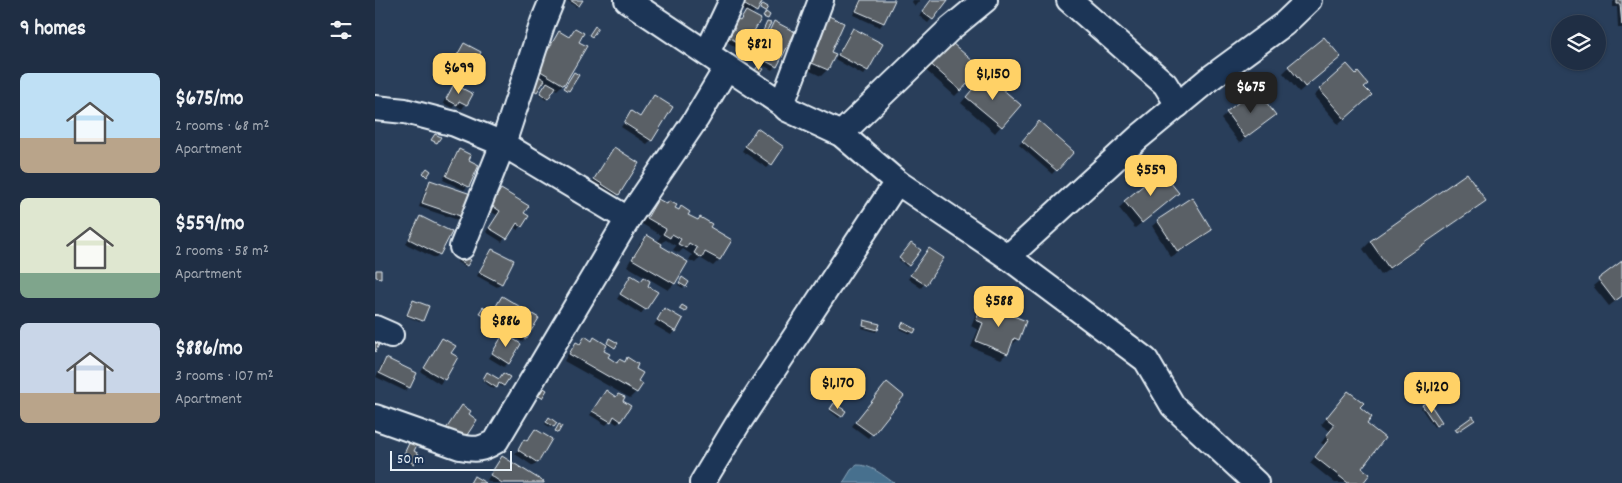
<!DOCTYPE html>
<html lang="en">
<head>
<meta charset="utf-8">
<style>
  :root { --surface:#1f2e44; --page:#27364b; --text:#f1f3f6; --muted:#a1a8b2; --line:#3c4a5d; --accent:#ffd166 }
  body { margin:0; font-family:Dekko,sans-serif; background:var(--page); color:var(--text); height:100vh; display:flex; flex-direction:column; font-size:19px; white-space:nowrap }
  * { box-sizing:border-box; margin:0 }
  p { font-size:16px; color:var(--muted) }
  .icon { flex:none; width:28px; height:28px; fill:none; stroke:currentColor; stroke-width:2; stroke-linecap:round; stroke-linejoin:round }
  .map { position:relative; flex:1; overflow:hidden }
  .details { display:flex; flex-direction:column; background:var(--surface); width:375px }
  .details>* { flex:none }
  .tools { position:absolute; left:1176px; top:15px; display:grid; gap:10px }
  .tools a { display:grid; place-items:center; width:55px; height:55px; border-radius:50%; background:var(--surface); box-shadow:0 1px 4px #0004,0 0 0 1px var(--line); font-size:25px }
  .scale { position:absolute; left:15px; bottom:12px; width:122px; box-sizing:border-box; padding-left:5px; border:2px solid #e8f1f8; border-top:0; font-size:14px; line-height:18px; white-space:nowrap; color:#e8f1f8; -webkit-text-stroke:4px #1d3557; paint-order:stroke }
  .price { position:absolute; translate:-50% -42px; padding:0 11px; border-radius:10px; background:var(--accent); color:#111; font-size:16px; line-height:32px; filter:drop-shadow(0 1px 2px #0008) }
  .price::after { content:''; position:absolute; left:50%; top:30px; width:15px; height:11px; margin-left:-8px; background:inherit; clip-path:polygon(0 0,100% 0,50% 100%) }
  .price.on { background:#222; color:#fff }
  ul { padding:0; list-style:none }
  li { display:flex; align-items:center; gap:15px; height:125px; padding:0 20px }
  li span { display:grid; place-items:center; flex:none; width:140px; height:100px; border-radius:8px; color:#555 }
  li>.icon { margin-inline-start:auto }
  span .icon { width:60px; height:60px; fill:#fffc; stroke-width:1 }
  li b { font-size:21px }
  h2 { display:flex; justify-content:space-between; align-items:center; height:60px; padding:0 20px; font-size:21px }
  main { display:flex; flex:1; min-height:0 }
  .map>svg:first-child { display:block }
  .water { fill:#466f8e; stroke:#87a3b8 }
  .shadow { fill:#0007 }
  .building { fill:#5a6066; stroke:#e8f1f8 }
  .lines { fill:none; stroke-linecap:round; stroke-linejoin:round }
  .minor-casing { stroke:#e8f1f8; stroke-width:28 }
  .minor { stroke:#1d3557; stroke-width:24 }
</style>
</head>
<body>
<main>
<section class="details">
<h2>9 homes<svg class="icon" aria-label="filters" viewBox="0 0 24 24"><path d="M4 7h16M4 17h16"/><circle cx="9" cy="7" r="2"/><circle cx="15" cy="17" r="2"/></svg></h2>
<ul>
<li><span style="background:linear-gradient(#bfe0f5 65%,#b9a48a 0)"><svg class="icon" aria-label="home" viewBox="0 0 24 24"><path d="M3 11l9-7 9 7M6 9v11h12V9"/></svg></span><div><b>$675/mo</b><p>2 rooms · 68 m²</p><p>Apartment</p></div></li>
<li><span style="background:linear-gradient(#dfe7d0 75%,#7fa58c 0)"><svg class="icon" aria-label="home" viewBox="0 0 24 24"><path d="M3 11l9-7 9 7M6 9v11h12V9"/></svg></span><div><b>$559/mo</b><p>2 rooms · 58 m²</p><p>Apartment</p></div></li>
<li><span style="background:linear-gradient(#c9d6e8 70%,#b9a48a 0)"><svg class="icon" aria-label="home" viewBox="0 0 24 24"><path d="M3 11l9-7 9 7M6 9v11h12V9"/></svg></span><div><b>$886/mo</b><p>3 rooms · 107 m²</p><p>Apartment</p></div></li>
</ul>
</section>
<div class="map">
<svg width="1247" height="483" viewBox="0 0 1247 483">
  <rect width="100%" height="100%" fill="#293e5a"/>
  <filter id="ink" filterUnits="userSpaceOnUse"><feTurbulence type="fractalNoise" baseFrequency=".02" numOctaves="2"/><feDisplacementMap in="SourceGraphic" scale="10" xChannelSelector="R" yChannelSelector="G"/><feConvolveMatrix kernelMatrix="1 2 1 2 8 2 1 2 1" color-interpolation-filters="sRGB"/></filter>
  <g filter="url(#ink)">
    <!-- water -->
    <path class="water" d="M482,465C495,464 509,476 519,483H468L476,470Z"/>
    <!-- shadow -->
    <g class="shadow">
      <path d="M194,0H206L201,7L193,1Z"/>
      <path d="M365,0H387L377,15L369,46L365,50L351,41L357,32L351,29L364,22L371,12L362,7Z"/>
      <path d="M485,0H519L508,23L505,27L478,15Z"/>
      <path d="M538,0H545L540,6L537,2Z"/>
      <path d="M557,0H572L553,23L544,16Z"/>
      <path d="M1240,0H1247V28H1243L1242,7H1238V2Z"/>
      <path d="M400,23L401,66L397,70L376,59L383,44L388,41Z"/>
      <path d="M200,29L188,84L182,90L178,88L171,100L164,95L172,84L168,82L160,93L153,89L166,60L179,39L185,33L193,38Z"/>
      <path d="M478,29L506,44L492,71L488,75L460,59L474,33Z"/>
      <path d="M89,44L87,85L84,88L97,94L87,109L80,105L77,108L68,103L78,86L67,80L85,48Z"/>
      <path d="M565,45L586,90L580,96L546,66Z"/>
      <path d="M455,52L459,55L452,70L446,76L420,64Z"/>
      <path d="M958,63L924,92L908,73L914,67Z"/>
      <path d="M981,76L988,87L989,101L963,124L939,96L945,90Z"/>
      <path d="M604,82L644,105L620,133L586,103Z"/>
      <path d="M256,113L276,140L272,144L246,127Z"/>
      <path d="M852,113L893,121L864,143L846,119Z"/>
      <path d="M664,123L697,152L677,174L644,145Z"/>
      <path d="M378,134L396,164L392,168L367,151Z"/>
      <path d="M84,151L93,186L89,190L68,180L80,155Z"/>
      <path d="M235,153L243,194L239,198L216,184Z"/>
      <path d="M55,181L87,216L83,220L44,207L52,185Z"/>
      <path d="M122,195L148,214L146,226L143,230L138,227L127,242L111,232L122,215L113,210Z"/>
      <path d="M796,199L760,228L744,208L750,202Z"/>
      <path d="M284,201L355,240L344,260L338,266L325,258L320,263L314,260L317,255L308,249L304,253L298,250L301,246L291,240L287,242L284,247L311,263L299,284L293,290L252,266L266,242L272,236L282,242L286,235L267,224L278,207Z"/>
      <path d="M1109,201L1101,208L1006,275L988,249L996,241Z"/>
      <path d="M45,218L64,254L60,258L31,244L41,222Z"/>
      <path d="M783,221L836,230L830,236L796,257L777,226Z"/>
      <path d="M535,246L533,265L532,267L524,260Z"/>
      <path d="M554,249L568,259L546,288L533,279Z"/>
      <path d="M117,250L126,283L122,287L102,276L113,254Z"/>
      <path d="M85,257L91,265L90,267L82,262Z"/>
      <path d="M1247,262V296L1234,306L1218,286Z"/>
      <path d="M256,276L281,292L266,314L242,299Z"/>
      <path d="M306,280L312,282L308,288L303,285Z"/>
      <path d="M127,298L150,338L147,342L112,320Z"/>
      <path d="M38,301L53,307L45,322L31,316Z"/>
      <path d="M608,305L643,339L637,345L635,344L632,353L626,359L596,347L603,330L596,326L602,311Z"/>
      <path d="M289,309L307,320L296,335L279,325Z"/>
      <path d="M490,321L504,325L502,330L501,332L487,328Z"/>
      <path d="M528,324L539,330L536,334L525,329Z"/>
      <path d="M129,335L133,363L129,367L114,358Z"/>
      <path d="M210,338L216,342L219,339L230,346L233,341L239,347L238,348L231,345L227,351L231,358L241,364L244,361L248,363L253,359L259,369L261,382V392L255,398L189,361L195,350Z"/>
      <path d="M67,340L75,354L82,358L65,384L46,372Z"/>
      <path d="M11,359L34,387L30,391L1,377L7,363Z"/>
      <path d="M111,375L128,386L127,387L122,384L119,389L107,381Z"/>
      <path d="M508,388L527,396L493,438L477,426Z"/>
      <path d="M231,392L246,420L242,424L236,420L231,425L215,415Z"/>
      <path d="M973,392L983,407L990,424L985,468L987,483H960L935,463L949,445L946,443L955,431L946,425Z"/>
      <path d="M1053,403L1063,424L1059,427L1046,408Z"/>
      <path d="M458,406L469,412L464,418L455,411Z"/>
      <path d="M172,420L178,426L176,428L170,424Z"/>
      <path d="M160,430L162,462L158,466L140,454L146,445L149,441L151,442Z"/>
      <path d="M36,441L38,464L37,465L26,460Z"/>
      <path d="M127,457L167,483H117L112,480Z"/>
    </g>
    <!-- building -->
    <g class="building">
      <path d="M195,0H208L204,6Z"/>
      <path d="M366,0H388L382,12L365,2Z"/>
      <path d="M486,0H520L509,23L481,11Z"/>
      <path d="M556,0H573L558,20L547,12Z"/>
      <path d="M1242,0H1247V25L1245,4H1242Z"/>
      <path d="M388,4L393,7L390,12L385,9Z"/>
      <path d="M371,11L386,19L370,47L354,37L360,28L354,25L359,18L365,21Z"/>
      <path d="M391,12L395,15L393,19L388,17Z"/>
      <path d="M445,12L469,23L456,52L461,54L453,70L425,58Z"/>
      <path d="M399,21L420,32L402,67L379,55L387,39L390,40Z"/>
      <path d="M392,22L396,23L391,32L388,31Z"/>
      <path d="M220,26L223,28L217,37L214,35Z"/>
      <path d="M200,28L209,33L204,42L212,46L189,85L162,69L184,31L194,37Z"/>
      <path d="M478,28L508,44L493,71L463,55Z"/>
      <path d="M570,37L606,68L586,91L551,60Z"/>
      <path d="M949,37L966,57L930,87L913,66Z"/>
      <path d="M89,43L106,52L88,86L70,76Z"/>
      <path d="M972,64L981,74L983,72L993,84L989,87L997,95L970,119L944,89Z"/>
      <path d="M383,66L389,69L384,76L378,73Z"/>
      <path d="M199,72L204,75L194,91L189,88Z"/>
      <path d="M610,74L646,105L627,127L591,97Z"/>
      <path d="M162,75L170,80L162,92L154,87Z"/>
      <path d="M172,82L181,87L173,99L165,93Z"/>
      <path d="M79,84L98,94L92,105L84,101L82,105L71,99Z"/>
      <path d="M881,89L901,115L870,138L851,112Z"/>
      <path d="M279,95L298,107L277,141L249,123L256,111L265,117Z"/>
      <path d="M664,121L699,152L682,171L647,141Z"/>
      <path d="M382,128L409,147L397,165L370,146Z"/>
      <path d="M60,134L66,137L62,143L56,140Z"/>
      <path d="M239,147L264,163L244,195L219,179Z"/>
      <path d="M84,149L96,155L94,160L104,165L94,187L71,176Z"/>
      <path d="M52,168L56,171L52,177L48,173Z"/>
      <path d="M786,171L804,193L767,223L749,201Z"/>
      <path d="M1092,173L1111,201L1014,268L995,241Z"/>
      <path d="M55,180L96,194L88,217L47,203Z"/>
      <path d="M126,189L154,206L149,213L154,216L147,227L142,223L132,239L114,228L125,211L116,205Z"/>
      <path d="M817,197L837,230L803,252L782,220Z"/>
      <path d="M283,199L292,204L294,201L302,205L300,208L304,210L306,206L315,212L313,215L323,220L325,217L337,224L335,227L357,240L345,260L330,252L327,258L319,253L322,248L314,243L311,248L303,244L306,239L297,234L295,238L288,234L291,229L272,218Z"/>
      <path d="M45,216L77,232L65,255L34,239Z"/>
      <path d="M272,235L287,244L286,246L313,262L300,284L257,259Z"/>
      <path d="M536,243L546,250L534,266L524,258Z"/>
      <path d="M554,248L569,258L551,285L535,275Z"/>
      <path d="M117,249L139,260L127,284L104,272Z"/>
      <path d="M86,254L96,260L92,266L83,260Z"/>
      <path d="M1247,261V296L1240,301L1223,279Z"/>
      <path d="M1,270H6V278L1,277Z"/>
      <path d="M256,275L266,281L269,277L275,281L273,286L283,292L271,310L245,294Z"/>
      <path d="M307,277L314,282L311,287L304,283Z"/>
      <path d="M127,296L164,318L151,339L115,316Z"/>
      <path d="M38,300L54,306L48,321L32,315Z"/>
      <path d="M607,303L651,321L644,340L639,338L633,354L601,341L608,323L601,320Z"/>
      <path d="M307,305L312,308L310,312L304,309Z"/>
      <path d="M108,307L113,311L110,317L104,313Z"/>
      <path d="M289,308L308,319L301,332L282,320Z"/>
      <path d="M489,320L505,324L503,330L488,326Z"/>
      <path d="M528,322L541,329L539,333L526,327Z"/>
      <path d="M129,333L146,344L134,364L117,353Z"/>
      <path d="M210,336L217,341L219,337L232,345L229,351L235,354L233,357L242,363L244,359L250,362L252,357L263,364L261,369L268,373L263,381L268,384L262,393L194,354L201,342L205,344Z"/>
      <path d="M0,338L6,341L0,352Z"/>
      <path d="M67,338L81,346L76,353L83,357L70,380L49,368Z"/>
      <path d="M234,338L243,343L240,348L232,343Z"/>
      <path d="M11,358L42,373L35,388L4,373Z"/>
      <path d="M112,372L124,379L128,373L135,377L129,386L124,383L122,388L108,379Z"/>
      <path d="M512,382L529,396L498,435L480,422Z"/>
      <path d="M162,384L172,390L167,398L157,392Z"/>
      <path d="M231,390L241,397L243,394L250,397L248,401L256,406L246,421L239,416L236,422L217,411Z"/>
      <path d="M973,391L989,403L985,407L997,417L992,424L1010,438L987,468L995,474L988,483H973L940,457L954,439L951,436L960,425L951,418Z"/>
      <path d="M1053,401L1067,422L1061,426L1047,405Z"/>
      <path d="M459,403L471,411L467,417L455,409Z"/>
      <path d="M87,405L96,411L94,414L102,420L88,441L71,429Z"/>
      <path d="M1098,416L1100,420L1082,432L1080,429Z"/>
      <path d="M174,417L182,423L179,427L171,422Z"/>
      <path d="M184,424L187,426L183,433L180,431Z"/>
      <path d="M160,429L177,439L163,463L143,450L149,439L152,441Z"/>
      <path d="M36,439L43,443L39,451L44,454L39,464L27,458Z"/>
      <path d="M127,456L169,482V483H127L115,475Z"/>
      <path d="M99,476L111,483H95Z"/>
    </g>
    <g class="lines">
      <defs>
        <g id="minor">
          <path d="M252,0L407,104L412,109L466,134L522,182L633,257L771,360L798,406L881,483"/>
          <path d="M694,0L790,84L803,105"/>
          <path d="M332,53L357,0"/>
          <path d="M407,104L446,0"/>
          <path d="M0,108L30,111L80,124L128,144L253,219"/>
          <path d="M466,134L576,28L610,0"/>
          <path d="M87,247L128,144L168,22L177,0"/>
          <path d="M633,257L764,137L834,79L909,24L934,0"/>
          <path d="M0,328L16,335"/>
          <path d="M0,417L85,447C101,450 106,450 121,441L253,219L321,119L352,67"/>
          <path d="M327,483L362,425L522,182"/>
        </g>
      </defs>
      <!-- minor casing -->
      <use href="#minor" class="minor-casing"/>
      <!-- minor -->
      <use href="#minor" class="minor"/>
    </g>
  </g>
</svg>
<div class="tools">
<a><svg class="icon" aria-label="layers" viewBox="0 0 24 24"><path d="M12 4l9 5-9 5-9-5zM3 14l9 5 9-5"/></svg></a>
</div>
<div class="scale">50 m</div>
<b class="price" style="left:384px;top:71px">$821</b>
<b class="price" style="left:84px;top:95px">$699</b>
<b class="price" style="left:618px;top:101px">$1,150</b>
<b class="price on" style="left:876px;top:114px">$675</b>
<b class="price" style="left:776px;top:197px">$559</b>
<b class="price" style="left:624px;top:328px">$588</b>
<b class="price" style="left:131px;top:348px">$886</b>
<b class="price" style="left:463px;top:410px">$1,170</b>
<b class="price" style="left:1057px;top:414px">$1,120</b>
</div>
</main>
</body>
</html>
